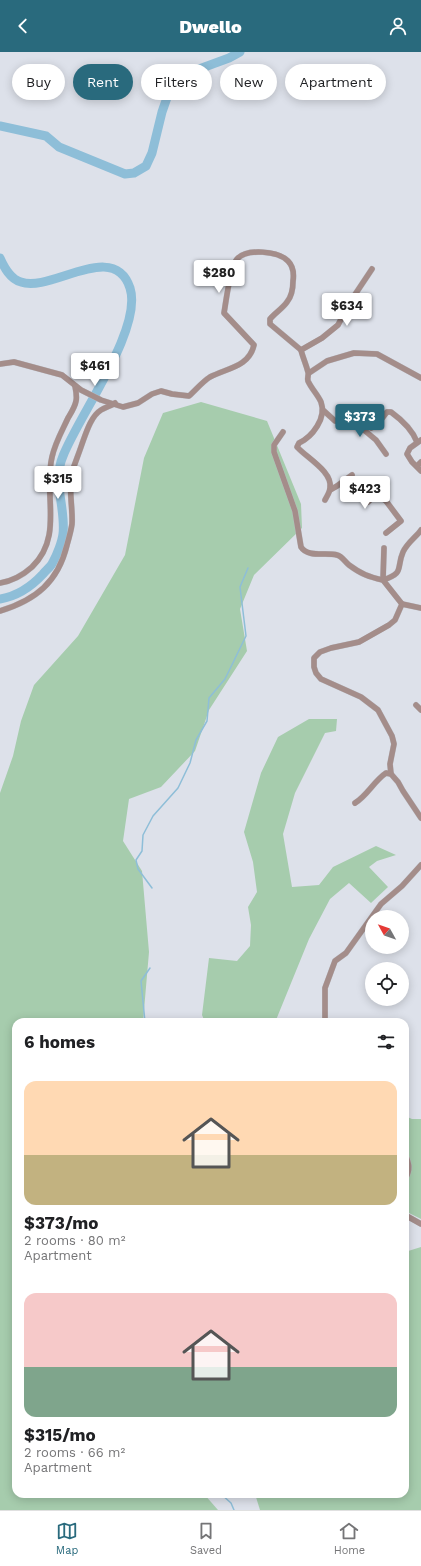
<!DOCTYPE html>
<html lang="en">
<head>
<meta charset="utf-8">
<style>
  :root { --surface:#fff; --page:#f2f2f2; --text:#202124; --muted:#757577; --line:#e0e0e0; --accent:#296a7d }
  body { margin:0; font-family:"Work Sans",sans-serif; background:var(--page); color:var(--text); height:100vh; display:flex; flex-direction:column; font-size:15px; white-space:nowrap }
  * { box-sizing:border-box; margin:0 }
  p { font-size:13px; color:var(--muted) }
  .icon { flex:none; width:22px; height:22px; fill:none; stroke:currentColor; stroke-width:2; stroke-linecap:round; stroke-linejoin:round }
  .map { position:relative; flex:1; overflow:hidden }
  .details { position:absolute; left:12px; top:966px; width:397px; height:480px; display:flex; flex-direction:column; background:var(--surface); border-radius:12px; box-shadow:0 2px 10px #0003 }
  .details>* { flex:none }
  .top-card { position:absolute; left:12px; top:12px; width:397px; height:36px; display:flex; gap:8px }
  .needle { width:26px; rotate:310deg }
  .tools { position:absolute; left:365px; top:858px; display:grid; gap:8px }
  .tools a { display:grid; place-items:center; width:44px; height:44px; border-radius:50%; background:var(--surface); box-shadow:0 2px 10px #0003; font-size:20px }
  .price { position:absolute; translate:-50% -34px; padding:0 9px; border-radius:4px; background:#fff; color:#222; font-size:13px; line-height:26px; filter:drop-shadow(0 1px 2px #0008) }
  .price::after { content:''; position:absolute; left:50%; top:24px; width:12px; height:9px; margin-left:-6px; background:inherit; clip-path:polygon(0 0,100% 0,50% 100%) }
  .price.on { background:var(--accent); color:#fff }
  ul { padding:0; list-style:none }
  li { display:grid; align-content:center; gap:8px; height:212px; padding:0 12px }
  li span { display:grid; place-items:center; height:124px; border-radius:12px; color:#555 }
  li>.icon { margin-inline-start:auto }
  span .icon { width:72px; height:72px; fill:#fffc; stroke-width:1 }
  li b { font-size:17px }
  h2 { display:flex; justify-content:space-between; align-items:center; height:48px; padding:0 12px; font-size:17px }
  .pill { padding:0 14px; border-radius:18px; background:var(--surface); box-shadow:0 2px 10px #0003; font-size:14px; line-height:36px }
  .pill.on { background:var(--accent); color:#fff }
  header { display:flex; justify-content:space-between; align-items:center; height:52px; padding:0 12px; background:var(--accent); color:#fff; font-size:18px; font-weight:800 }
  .tab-bar { display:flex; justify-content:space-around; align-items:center; height:56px; border-top:1px solid var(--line); background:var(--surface); font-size:11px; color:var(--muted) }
  .tab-bar a { display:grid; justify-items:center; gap:2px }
  .tab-bar .on { color:var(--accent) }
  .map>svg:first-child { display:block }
  .green { fill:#a6ccad }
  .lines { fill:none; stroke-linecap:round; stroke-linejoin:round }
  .stream { stroke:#8ebed8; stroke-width:1.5 }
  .river { stroke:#8ebed8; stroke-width:9 }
  .minor-casing { stroke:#bcbfc7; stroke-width:6 }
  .minor { stroke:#a48d8a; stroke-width:5.5 }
</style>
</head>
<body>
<header><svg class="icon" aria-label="back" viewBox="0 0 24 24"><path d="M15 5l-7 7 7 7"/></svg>Dwello<svg class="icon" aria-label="person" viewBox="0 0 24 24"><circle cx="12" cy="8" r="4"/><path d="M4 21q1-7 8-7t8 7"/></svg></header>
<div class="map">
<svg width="421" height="1458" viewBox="0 0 421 1458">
  <rect width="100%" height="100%" fill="#dde1ea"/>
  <!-- green -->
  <g class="green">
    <path d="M201,350L267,369L301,452L302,476L254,523L240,557L247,599L209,658L195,699L161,735L129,747L123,789L142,819L149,900L143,970H16V1442H204L218,1458H0V741L13,704L21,669L34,633L78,584L125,503L144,406L163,361Z"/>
    <path d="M309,667H337L336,679L325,681L295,741L283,782L292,835L319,833L333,815L376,794L396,803L377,809L369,815L388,835L371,851L349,831L330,847L309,887L276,968L281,970H205L202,963L209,906L237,909L250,894L251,873L248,855L257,840L253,810L244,780L261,721L278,685Z"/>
    <path d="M405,1064L412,1067H421V1167L405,1159Z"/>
    <path d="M421,1195V1458H260L255,1442H405V1200Z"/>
  </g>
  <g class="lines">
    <!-- stream -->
    <g class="stream">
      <path d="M152,836L138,817L136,808L142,799L143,783L153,764L178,736L190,711L196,688L207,669L209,646L225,627L246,584L240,535L248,516"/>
      <path d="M145,970L141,929L150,916"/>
      <path d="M221,1442L231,1451L234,1458"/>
    </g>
    <!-- river -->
    <g class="river">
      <path d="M0,74L46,84L59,95L125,122L134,121L146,114L152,101L162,60L170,37L180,24L229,6L240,0"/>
      <path d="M0,206C4,215 10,227 21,230C51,241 114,187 130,236C143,277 79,363 63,404C52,430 66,456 63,482C62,490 57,503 53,510C51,515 46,518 43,522C31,535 18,544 0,547"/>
    </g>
    <defs>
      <g id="minor">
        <path d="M0,312L14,310L62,323L81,338L101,348L123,355L138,351L152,342L161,339L172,342L189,344C196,338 202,330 210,325C227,316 249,315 254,293L224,261C226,250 230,215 237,207C247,196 278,199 288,209C294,215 294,222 293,229C293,236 292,244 287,250C283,256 275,261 270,267V272L301,298"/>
        <path d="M309,321L327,309L354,301L377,302L421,326"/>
        <path d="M323,358L335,369H338L350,360H352L365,372L371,376L376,374L387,360H391C402,368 412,377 417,390"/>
        <path d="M359,367L358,373L376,388L386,402"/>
        <path d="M283,380L274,393V400L295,459L301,495C308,506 326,500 337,503C342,504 345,510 349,513C361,522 369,525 383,528L402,552L395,568L389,573L359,590L331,596L320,600L314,606V615L316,621L321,627L361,645L378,658L392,684L394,692L390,712L391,722"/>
        <path d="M421,388L410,396L407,402L412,410L421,419"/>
        <path d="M417,414L421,410"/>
        <path d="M344,428L368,450L387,432"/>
        <path d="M330,438L337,434L352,423"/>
        <path d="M376,442L386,449L401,469L386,481"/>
        <path d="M325,448C327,444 330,440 330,436C333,420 307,406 297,395L299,391C312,385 327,366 321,350C318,343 311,336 308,329C307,325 309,323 308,320C306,312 303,306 301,298L322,286L338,273L350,250L372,217"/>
        <path d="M384,496L383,528C405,521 396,516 403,500C407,491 416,485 421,478"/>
        <path d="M0,531C13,529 22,524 32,515C64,484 43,443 52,405C55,391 62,379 68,366C71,361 75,355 76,349C77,345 76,339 75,334"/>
        <path d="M402,552L421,556"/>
        <path d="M0,559C36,548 58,530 67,493C69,486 71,479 72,472C73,455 68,437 72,420C75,411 79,401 82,392C86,381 91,364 101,358C106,355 111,354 115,351"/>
        <path d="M416,653L421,658"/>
        <path d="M355,751C367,744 374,729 386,721L391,722L398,730L403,739L421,766"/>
        <path d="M325,970V936L335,909L346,901L381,852L402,834L421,813"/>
        <path d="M405,1102C409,1111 411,1118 405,1127"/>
        <path d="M405,1163L421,1172"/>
      </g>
    </defs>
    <!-- minor casing -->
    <use href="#minor" class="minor-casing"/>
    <!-- minor -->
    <use href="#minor" class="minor"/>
  </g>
</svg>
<div class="tools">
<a><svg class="needle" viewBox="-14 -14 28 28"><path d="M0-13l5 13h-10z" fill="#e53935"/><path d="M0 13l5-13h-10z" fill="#757577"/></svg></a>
<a><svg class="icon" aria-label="locate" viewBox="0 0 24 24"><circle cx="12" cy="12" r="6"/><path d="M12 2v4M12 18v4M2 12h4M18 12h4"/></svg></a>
</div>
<b class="price" style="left:219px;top:242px">$280</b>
<b class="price" style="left:347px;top:275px">$634</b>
<b class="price" style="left:95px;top:335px">$461</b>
<b class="price on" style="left:360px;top:386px">$373</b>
<b class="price" style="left:58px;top:448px">$315</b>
<b class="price" style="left:365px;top:458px">$423</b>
<div class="top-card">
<a class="pill">Buy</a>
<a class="pill on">Rent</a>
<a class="pill">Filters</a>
<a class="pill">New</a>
<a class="pill">Apartment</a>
</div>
<section class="details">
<h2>6 homes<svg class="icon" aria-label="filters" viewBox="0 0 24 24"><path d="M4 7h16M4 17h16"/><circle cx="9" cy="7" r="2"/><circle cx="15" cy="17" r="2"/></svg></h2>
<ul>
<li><span style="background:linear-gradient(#ffd9b3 60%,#c2b280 0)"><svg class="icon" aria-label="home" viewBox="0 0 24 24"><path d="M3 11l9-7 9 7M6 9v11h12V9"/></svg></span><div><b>$373/mo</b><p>2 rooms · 80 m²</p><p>Apartment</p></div></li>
<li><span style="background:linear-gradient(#f6c9c9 60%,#7fa58c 0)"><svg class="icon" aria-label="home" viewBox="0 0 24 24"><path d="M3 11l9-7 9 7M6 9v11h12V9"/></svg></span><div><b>$315/mo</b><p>2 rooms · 66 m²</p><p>Apartment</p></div></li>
</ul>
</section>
</div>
<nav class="tab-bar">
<a class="on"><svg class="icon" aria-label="map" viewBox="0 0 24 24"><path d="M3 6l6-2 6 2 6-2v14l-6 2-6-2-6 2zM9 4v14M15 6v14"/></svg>Map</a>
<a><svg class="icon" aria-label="saved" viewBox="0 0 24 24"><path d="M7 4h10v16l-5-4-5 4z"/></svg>Saved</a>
<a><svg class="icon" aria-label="home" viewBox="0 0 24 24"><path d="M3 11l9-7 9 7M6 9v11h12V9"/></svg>Home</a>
</nav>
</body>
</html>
